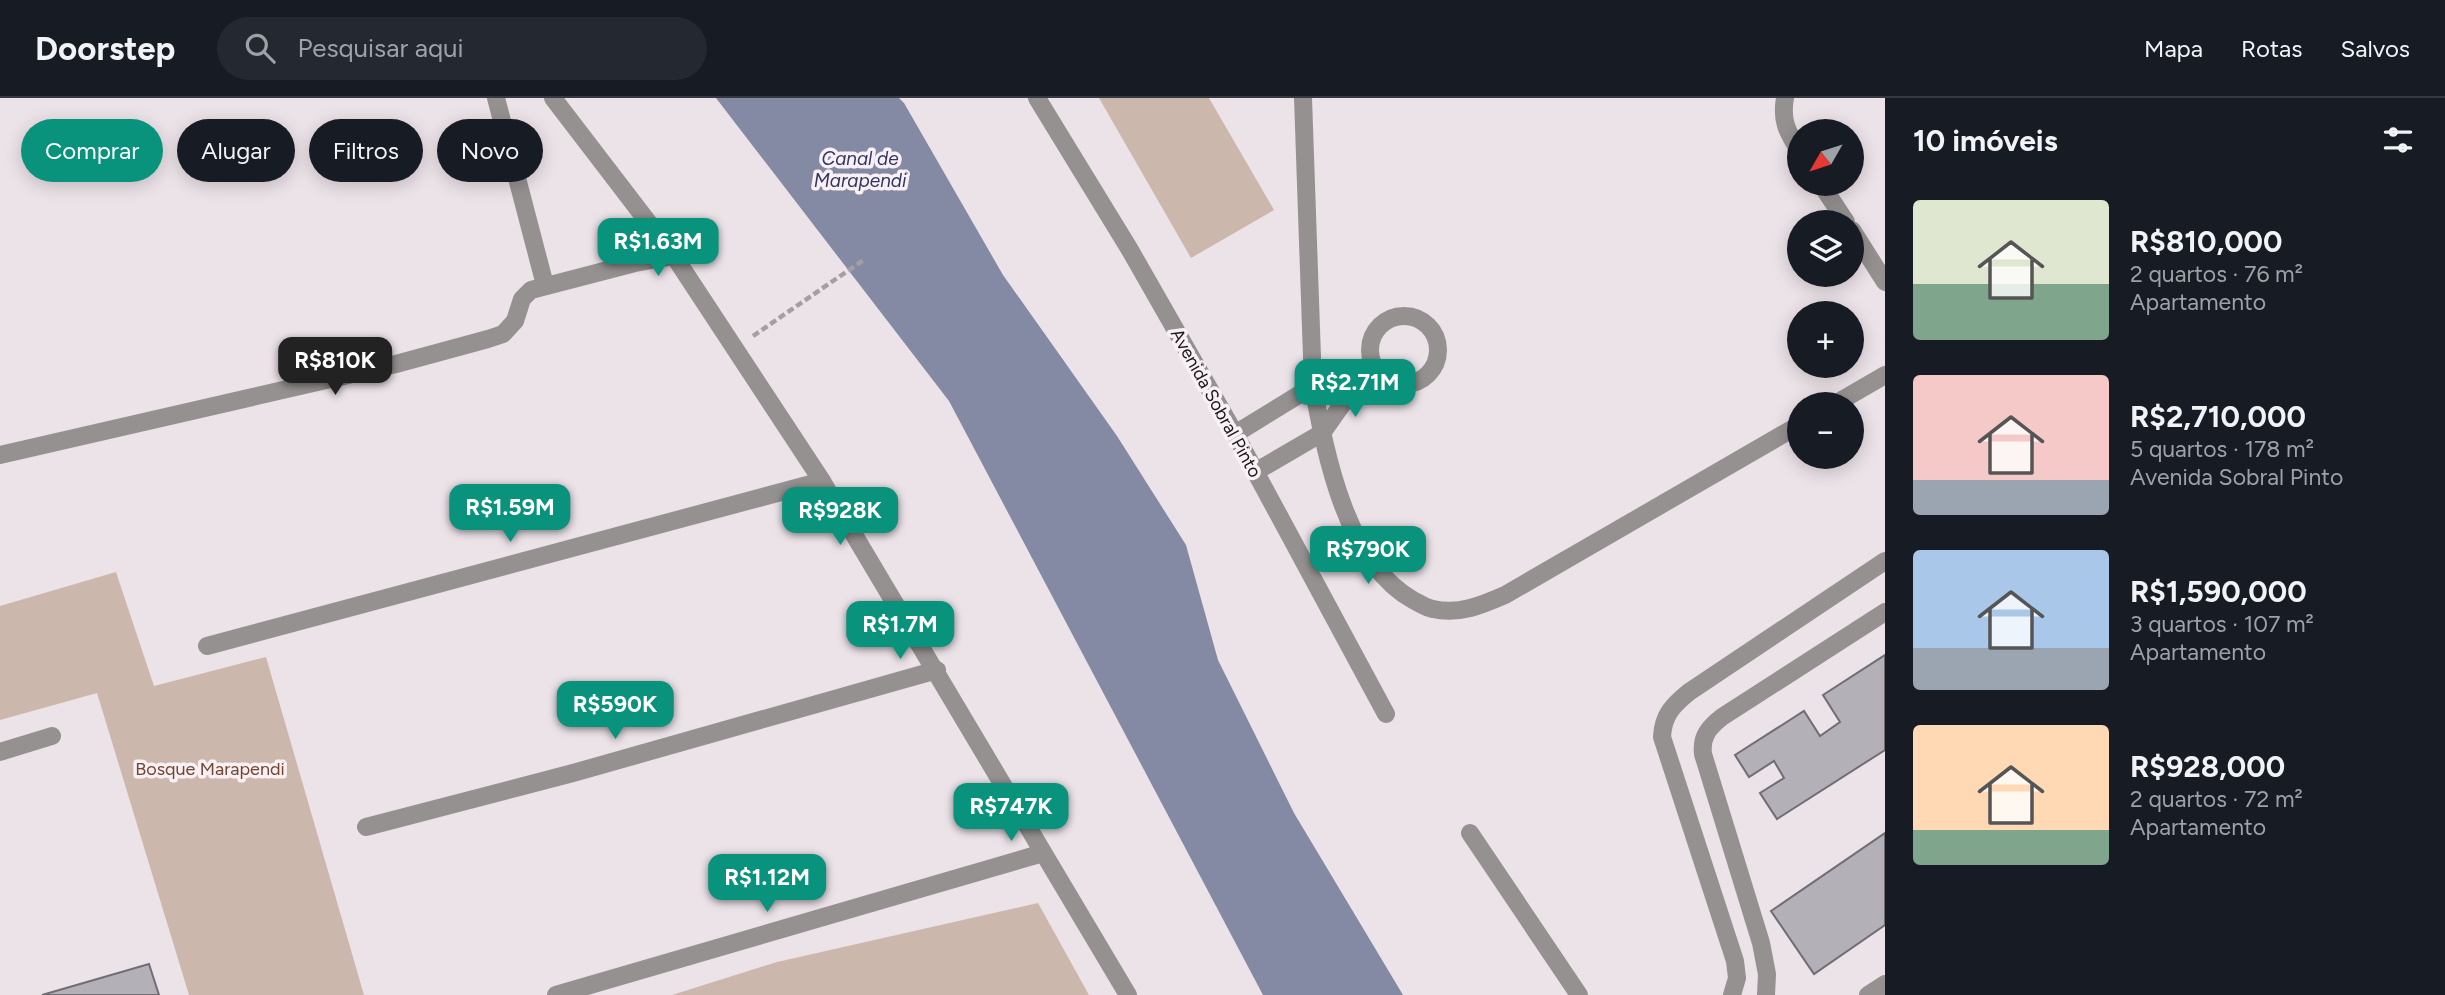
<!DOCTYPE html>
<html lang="pt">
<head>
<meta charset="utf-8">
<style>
  :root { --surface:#171b24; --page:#242831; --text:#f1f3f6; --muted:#9ea1a6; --line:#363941; --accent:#09927c }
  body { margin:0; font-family:Figtree,sans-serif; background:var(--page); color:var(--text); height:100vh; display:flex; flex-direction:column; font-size:26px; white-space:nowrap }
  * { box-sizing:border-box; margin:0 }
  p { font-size:23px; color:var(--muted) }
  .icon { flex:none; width:38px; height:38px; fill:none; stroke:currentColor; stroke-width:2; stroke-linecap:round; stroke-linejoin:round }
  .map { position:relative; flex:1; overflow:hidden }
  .side { display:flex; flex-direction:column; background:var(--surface); width:560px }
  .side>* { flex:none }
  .banner { position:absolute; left:21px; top:21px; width:665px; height:63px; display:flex; gap:14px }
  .needle { width:46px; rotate:231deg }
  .buttons { position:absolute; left:1787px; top:21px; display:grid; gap:14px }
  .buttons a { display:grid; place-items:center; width:77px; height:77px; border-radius:50%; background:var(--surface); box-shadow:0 4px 18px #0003; font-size:35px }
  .price { position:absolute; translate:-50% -60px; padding:0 16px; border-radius:14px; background:var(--accent); color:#fff; font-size:23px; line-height:46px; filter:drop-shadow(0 2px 4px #0008) }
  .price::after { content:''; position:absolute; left:50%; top:42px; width:21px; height:16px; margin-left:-10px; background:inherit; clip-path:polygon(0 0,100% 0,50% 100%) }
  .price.current { background:#222; color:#fff }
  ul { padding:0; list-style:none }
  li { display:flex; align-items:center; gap:21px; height:175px; padding:0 28px }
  li span { display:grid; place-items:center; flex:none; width:196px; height:140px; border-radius:7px; color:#555 }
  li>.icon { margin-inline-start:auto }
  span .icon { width:84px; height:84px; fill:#fffc; stroke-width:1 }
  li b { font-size:30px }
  h2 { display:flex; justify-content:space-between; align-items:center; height:84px; padding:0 28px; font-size:30px }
  .tag { padding:0 24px; border-radius:32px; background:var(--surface); box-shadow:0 4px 18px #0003; font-size:24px; line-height:63px }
  .tag.current { background:var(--accent); color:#fff }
  header { display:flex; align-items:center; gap:42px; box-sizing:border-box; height:98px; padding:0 35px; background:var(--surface); border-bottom:2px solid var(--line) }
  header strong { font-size:33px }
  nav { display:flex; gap:38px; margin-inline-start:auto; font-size:24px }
  .search { width:490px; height:63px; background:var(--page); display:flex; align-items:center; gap:18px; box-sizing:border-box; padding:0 24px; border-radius:38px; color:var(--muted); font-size:26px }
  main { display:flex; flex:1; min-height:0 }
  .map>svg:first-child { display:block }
  .green { fill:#ccb7ac }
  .water { fill:#8489a4 }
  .building { fill:#b4b0b8; stroke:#706d74; stroke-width:2 }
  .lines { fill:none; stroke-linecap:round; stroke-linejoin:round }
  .path { stroke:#a59ea2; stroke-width:4.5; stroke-dasharray:7 3.5; stroke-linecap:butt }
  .minor { stroke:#959191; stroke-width:18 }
  .labels { text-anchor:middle; stroke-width:7; stroke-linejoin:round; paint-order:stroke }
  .street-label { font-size:18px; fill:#1b1819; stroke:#f9f0f5 }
  .park-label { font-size:18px; fill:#72462d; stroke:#f9f0f5 }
  .water-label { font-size:19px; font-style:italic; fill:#31365f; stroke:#f9f0f5 }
</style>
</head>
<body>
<header>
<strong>Doorstep</strong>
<div class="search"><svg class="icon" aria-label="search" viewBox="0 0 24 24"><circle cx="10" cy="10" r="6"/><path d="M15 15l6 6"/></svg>Pesquisar aqui</div>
<nav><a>Mapa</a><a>Rotas</a><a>Salvos</a></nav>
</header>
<main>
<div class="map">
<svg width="1885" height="897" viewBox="0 0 1885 897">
  <rect width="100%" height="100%" fill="#ece3e8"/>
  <!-- green -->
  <g class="green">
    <path d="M1099,0H1209L1274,112L1191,160Z"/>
    <path d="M116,474L154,588L266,559L364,897H189L97,595L0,622V508Z"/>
    <path d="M1038,805L1089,897H672L777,864Z"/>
  </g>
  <!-- water -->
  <path class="water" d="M716,0H899L904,5L1003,177L1117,338L1186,447L1218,562L1294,715L1403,897H1263L949,303Z"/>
  <!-- building -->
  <g class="building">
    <path d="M1885,557V652L1777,721L1760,695L1784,680L1774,663L1749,679L1735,657L1804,613L1820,638L1840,624L1823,597Z"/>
    <path d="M1885,735V827L1814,876L1771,813Z"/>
    <path d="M149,866L159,897H42Z"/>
  </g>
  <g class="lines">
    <!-- path -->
    <path class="path" d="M753,238L865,161"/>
    <!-- minor -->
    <g class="minor">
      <path d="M496,0L545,187"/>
      <path d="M553,0L674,158L822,383L1128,897"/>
      <path d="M1037,0L1130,152L1235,336L1386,616"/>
      <path d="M1303,0L1313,288C1326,358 1346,464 1413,502C1419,505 1426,510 1433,511C1459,517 1482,507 1505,497L1799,327"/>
      <path d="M1785,0C1781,22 1787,34 1799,52"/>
      <path d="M1821,86L1846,124"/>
      <path d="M1852,132L1885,184"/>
      <circle cx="1404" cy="252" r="34"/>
      <path d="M1835,306L1885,277"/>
      <path d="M1235,336L1313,288L1358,284"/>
      <path d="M0,357L396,266L488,241L503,236L515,223L522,201L531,192L635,165L674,158"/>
      <path d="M1255,374L1322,335L1358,284L1377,272"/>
      <path d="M207,548L822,383"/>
      <path d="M0,654L52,638"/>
      <path d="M366,729L573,675L937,572"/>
      <path d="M1470,735L1579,897"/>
      <path d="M556,897L1043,755"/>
      <path d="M1732,897L1737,880L1735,863L1662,639C1663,617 1673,607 1689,594L1885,463"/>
      <path d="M1766,897L1767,876L1761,845L1703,656C1701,639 1708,630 1722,619L1885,514"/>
      <path d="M1868,897L1885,886"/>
    </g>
  </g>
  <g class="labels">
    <!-- street labels -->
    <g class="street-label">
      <text transform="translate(1216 305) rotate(61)" y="6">Avenida Sobral Pinto</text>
    </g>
    <!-- park labels -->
    <g class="park-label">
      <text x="210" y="677">Bosque Marapendi</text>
    </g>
    <!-- water labels -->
    <g class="water-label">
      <text x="860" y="67">Canal de<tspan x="860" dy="22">Marapendi</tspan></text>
    </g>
  </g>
</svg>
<div class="buttons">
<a><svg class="needle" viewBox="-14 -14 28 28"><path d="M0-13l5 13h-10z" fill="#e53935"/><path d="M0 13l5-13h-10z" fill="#9ea1a6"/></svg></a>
<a><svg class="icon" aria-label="layers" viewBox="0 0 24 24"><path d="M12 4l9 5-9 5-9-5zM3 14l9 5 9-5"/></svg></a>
<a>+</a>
<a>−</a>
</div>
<b class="price" style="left:658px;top:180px">R$1.63M</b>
<b class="price current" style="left:335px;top:299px">R$810K</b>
<b class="price" style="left:1355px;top:321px">R$2.71M</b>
<b class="price" style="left:510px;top:446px">R$1.59M</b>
<b class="price" style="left:840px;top:449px">R$928K</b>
<b class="price" style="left:1368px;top:488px">R$790K</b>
<b class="price" style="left:900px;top:563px">R$1.7M</b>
<b class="price" style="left:615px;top:643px">R$590K</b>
<b class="price" style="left:1011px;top:745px">R$747K</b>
<b class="price" style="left:767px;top:816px">R$1.12M</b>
<div class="banner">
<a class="tag current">Comprar</a>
<a class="tag">Alugar</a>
<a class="tag">Filtros</a>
<a class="tag">Novo</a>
</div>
</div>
<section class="side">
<h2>10 imóveis<svg class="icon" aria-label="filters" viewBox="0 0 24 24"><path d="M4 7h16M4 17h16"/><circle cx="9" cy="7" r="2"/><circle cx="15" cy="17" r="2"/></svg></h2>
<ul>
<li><span style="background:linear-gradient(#dfe7d0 60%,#7fa58c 0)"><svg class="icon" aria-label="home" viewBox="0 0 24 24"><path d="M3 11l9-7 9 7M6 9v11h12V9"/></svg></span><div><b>R$810,000</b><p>2 quartos · 76 m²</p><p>Apartamento</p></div></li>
<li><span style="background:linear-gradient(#f6c9c9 75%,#9aa5b1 0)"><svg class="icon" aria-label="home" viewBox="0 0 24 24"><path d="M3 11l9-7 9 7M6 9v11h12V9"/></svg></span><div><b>R$2,710,000</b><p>5 quartos · 178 m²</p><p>Avenida Sobral Pinto</p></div></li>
<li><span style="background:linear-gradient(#a9c7e8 70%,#9aa5b1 0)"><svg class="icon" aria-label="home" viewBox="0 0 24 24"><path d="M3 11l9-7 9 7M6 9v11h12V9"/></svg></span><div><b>R$1,590,000</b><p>3 quartos · 107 m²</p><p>Apartamento</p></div></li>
<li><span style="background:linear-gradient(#ffd9b3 75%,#7fa58c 0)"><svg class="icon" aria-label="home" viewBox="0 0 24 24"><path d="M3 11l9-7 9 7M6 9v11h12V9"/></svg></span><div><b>R$928,000</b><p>2 quartos · 72 m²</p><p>Apartamento</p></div></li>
</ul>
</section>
</main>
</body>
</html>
